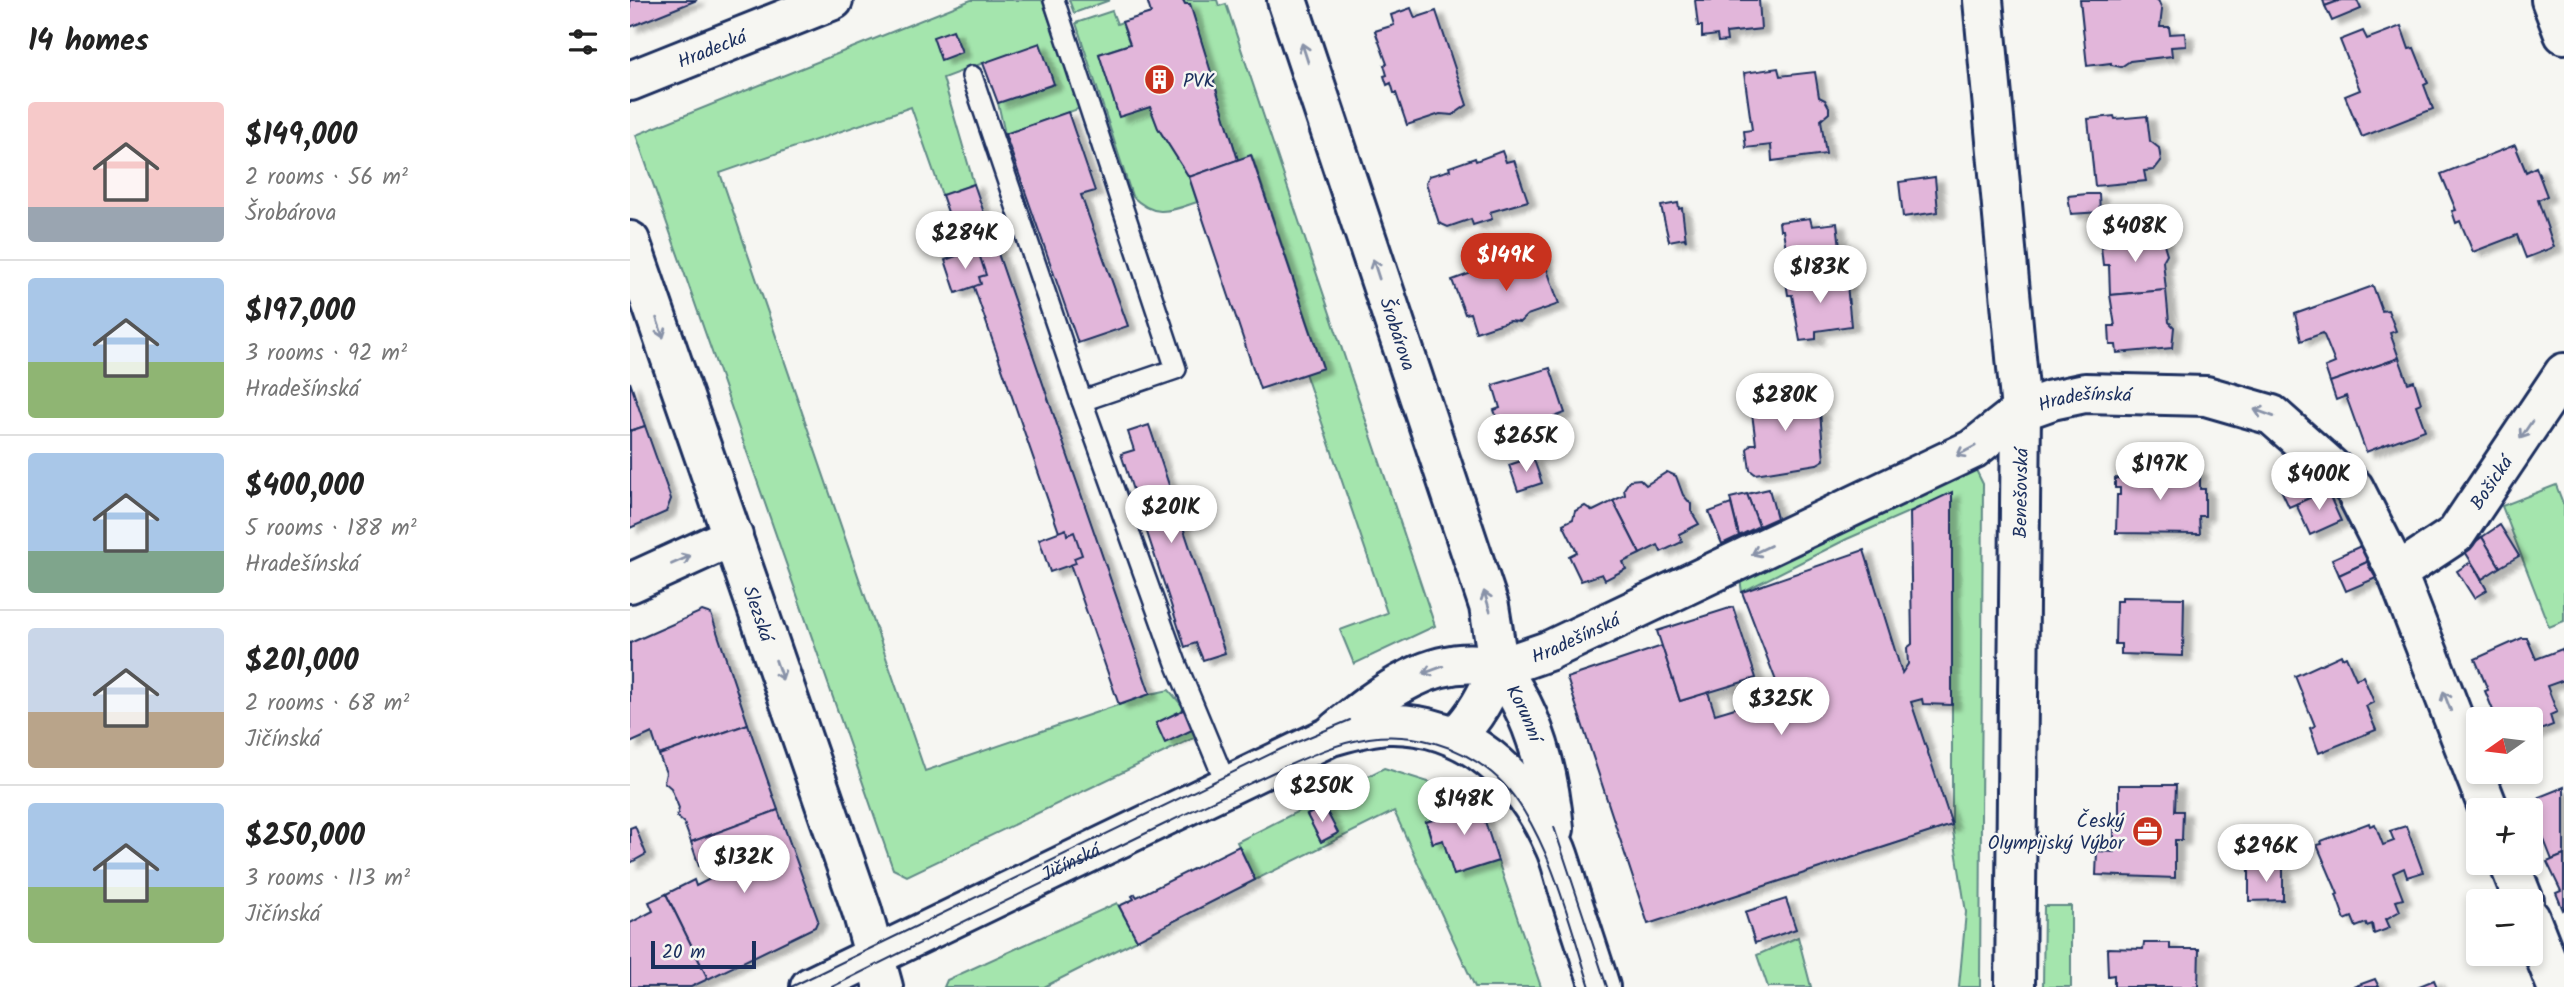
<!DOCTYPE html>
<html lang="en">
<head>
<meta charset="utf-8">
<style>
  :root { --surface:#fff; --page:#f6f6f6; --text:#222; --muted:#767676; --line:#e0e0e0; --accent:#c8321e }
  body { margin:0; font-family:Kalam,sans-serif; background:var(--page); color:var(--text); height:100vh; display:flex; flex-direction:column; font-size:26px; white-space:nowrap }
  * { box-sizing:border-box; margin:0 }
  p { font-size:23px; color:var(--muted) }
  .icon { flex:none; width:38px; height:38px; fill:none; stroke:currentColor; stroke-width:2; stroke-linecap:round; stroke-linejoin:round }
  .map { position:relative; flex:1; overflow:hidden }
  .details { display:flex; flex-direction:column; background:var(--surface); width:630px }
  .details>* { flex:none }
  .needle { width:46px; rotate:256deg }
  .buttons { position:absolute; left:1836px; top:707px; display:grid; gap:14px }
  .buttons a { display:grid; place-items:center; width:77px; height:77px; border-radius:7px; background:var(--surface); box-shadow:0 4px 10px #0003; font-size:35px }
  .scale { position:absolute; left:21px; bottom:18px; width:105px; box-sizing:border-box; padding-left:7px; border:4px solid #1b2f5e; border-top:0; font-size:19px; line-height:24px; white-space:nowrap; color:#1b2f5e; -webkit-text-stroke:5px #f6f6f2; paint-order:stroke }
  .price { position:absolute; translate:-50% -60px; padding:0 16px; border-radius:24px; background:#fff; color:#222; font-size:23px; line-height:46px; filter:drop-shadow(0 2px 4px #0008) }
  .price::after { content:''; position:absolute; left:50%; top:42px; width:21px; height:16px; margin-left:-10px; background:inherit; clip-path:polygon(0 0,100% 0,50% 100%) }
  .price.on { background:var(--accent); color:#fff }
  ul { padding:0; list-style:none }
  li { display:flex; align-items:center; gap:21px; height:175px; padding:0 28px }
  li+li { border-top:2px solid var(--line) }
  li span { display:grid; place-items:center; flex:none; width:196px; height:140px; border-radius:7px; color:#555 }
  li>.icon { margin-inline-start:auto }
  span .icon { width:84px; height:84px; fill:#fffc; stroke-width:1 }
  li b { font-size:30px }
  h2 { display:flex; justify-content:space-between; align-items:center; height:84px; padding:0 28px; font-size:30px }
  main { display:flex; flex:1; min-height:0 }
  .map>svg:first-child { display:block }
  .green { fill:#a4e5ad; stroke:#608a86; stroke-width:2; fill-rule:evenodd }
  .building { fill:#e2b6da; stroke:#1b2f5e; stroke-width:2; filter:url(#shadow) }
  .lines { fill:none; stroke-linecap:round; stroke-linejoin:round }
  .lane-casing { stroke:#1b2f5e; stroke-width:24 }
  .street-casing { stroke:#1b2f5e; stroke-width:44 }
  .secondary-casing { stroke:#1b2f5e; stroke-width:44 }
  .lane { stroke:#f6f6f2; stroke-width:19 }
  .street { stroke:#f6f6f2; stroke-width:38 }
  .secondary { stroke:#f6f6f2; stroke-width:38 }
  .tram { stroke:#1b2f5e; stroke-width:2 }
  .oneway { stroke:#8892a8 }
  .labels { text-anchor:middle; stroke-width:5; stroke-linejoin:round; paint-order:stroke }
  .street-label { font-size:19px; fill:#1b2f5e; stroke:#f6f6f2 }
  .poi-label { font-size:19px; fill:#1b2f5e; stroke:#f6f6f2; text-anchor:start }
</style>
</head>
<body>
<main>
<section class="details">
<h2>14 homes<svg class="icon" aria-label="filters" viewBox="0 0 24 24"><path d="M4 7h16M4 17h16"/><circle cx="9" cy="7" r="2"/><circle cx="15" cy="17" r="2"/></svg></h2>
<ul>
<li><span style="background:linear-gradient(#f6c9c9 75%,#9aa5b1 0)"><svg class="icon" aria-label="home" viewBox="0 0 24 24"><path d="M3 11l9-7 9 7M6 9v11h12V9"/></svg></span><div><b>$149,000</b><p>2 rooms · 56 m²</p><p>Šrobárova</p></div></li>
<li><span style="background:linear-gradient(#a9c7e8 60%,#8fb573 0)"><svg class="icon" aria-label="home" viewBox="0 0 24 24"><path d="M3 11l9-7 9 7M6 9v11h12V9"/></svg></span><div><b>$197,000</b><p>3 rooms · 92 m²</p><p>Hradešínská</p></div></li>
<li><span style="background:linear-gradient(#a9c7e8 70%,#7fa58c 0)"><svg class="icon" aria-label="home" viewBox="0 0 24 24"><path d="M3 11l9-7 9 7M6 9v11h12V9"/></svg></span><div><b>$400,000</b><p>5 rooms · 188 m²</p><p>Hradešínská</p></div></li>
<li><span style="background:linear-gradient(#c9d6e8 60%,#b9a48a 0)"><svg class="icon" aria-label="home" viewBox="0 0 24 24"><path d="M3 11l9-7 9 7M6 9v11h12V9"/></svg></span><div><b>$201,000</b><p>2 rooms · 68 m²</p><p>Jičínská</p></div></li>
<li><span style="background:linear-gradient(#a9c7e8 60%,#8fb573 0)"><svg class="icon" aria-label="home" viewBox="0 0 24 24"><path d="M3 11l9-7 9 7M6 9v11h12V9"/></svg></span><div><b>$250,000</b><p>3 rooms · 113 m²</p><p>Jičínská</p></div></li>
</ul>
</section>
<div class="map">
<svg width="1934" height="987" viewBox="0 0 1934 987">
  <defs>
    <filter id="shadow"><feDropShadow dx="8" dy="4.5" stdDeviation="2" flood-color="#0004"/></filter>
  </defs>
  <rect width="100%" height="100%" fill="#f6f6f2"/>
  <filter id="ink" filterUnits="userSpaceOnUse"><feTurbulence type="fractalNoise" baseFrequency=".0143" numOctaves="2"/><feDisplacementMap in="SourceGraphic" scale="14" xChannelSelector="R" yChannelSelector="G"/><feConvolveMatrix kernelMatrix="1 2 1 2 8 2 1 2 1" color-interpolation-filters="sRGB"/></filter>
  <g filter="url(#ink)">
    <!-- green -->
    <g class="green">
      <path d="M341,0H412L451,108L375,134L368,103L424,84L353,63L313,78L344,184L312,195L281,107L90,173L295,771L520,694L539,690L555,709L526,723L535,742L564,729L566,737L277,876L263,869L6,135Z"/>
      <path d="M439,0H480L444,13Z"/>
      <path d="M553,0H587L589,6L596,4L805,626L724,664L710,630L757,613L675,373L693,367L622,156L608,160L560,5L555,4Z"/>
      <path d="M482,11L487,24L492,22L500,44L469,54L489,116L520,107L528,128L559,177L567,202C540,211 525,219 502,196L446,23Z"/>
      <path d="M1343,464L1353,484L1350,987H1329L1336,912L1322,825V493L1217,539L1112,592L1109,573Z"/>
      <path d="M1926,485L1934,506V621L1919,627L1872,506Z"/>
      <path d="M754,768L846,797L848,800L805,814L806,819L796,822L802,843L813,840L824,875L868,861L911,987H845L764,811L625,880L607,842ZM693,806L708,833L691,842L677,815Z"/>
      <path d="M487,903L507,940L414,987H314L317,980Z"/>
      <path d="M1414,906H1441V987H1413Z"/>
      <path d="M1168,937L1181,987H1138L1127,955Z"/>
    </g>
    <!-- building -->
    <g class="building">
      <path d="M0,0H67L0,27Z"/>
      <path d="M517,0H553L555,4H560L608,160L559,177L528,128L520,107L489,117L469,54L500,44L492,22L521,13Z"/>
      <path d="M1065,0H1129L1131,29L1096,33L1097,41L1088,42L1087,35L1072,37V26H1068Z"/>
      <path d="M1450,0H1528L1532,10L1530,27H1539L1540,34L1555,33L1556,46L1541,47L1542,56L1500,61L1491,67L1481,65V63L1457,66Z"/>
      <path d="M1693,0H1711L1695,6Z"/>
      <path d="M1711,0H1727L1731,9L1702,21L1695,6Z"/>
      <path d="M781,8L785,18L806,11L837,105L823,115L810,114L777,125L766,93H764L761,83L757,85L754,76L757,75L754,65L757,64L745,31L764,25L761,15Z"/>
      <path d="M1771,26L1779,49L1784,48L1798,83L1794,85L1803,109L1732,137L1715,96L1730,90L1710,40L1733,31L1737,39Z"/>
      <path d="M323,30L332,52L311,60L303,37Z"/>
      <path d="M410,43L424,84L368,103L353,63Z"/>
      <path d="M1148,68L1150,76L1185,72L1189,97L1195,100L1199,107V113L1191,120L1196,154L1142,161L1141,145L1116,148L1114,131L1122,130L1114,73Z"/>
      <path d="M438,112L465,191L451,195L498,326L448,343L375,134Z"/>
      <path d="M1484,116L1485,119L1517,116L1520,141L1529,148L1531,161L1524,170L1514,171L1516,181L1465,186L1458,119Z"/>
      <path d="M1885,145L1896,172L1906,167L1917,196L1908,200L1924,247L1896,258L1887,235L1843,252L1830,221L1826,223L1822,211L1826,210L1811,174Z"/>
      <path d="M872,151L876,162L884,160L898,201L860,212L862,219L843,225L841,219L818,227L809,223L796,183L799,176L820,170L819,167L845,158L846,161Z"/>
      <path d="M621,155L693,368L630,389L559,177Z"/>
      <path d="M1305,177L1308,212L1273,217L1269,182Z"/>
      <path d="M344,184L520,694L489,705L312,195Z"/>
      <path d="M1457,194H1469L1470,212L1441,214L1438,196Z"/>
      <path d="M1048,203L1049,209L1052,208L1056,241L1054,238L1039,241L1031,206Z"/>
      <path d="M1180,218L1182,226L1207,223L1210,247H1213L1216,274L1156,282L1155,269L1159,268L1153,230H1150L1149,222Z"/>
      <path d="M1531,234L1537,254L1533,261L1536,290L1480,295L1479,265H1473L1471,247L1477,246V238Z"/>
      <path d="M340,251L342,256L349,254L356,275L349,277L351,284L326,293L315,260Z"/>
      <path d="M912,255L929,304L897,315L890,322L879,321L846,332L840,313L835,314L822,280L869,263L871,268Z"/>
      <path d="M1216,274L1221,326L1186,331V339L1170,341L1162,295H1158L1156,282Z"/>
      <path d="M1743,286L1752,311L1758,310L1766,331L1760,333L1769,358L1700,382L1695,367L1705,363L1693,333L1671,341L1665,314Z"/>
      <path d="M1536,290L1539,322L1544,327L1542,348L1487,353L1486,345H1480L1479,326H1485L1480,295Z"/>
      <path d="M1769,358L1778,383L1784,381L1791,403L1786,405L1795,430L1736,452L1716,396L1706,400L1700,382Z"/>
      <path d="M920,368L935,413L879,434L875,419L868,421L864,410L870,408L863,385Z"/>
      <path d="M0,382L15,426L0,431Z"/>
      <path d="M1177,390L1180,412H1190L1194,460L1187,464L1125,474L1120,470L1117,449L1121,444H1126L1120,398Z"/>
      <path d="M519,425L595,653L573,660L566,643L555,647L491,454L504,450L498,432Z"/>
      <path d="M15,426L41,499L36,512L0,528V431Z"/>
      <path d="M903,457L912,483L888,491L879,465Z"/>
      <path d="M1676,464L1689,494L1659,507L1646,479Z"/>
      <path d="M1499,467L1570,471V489H1575V516H1569L1570,534L1486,533L1487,495H1490V488H1485V478L1499,479Z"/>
      <path d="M1037,472L1046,476L1053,495L1061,504V511L1069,524L1049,534L1052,542L1031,552L1028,545L1010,554L983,501L995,495L994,489L1000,480L1010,479L1016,485Z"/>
      <path d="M1139,489L1147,518L1129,526L1117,494Z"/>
      <path d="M1697,490L1711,521L1680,535L1666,504Z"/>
      <path d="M1322,492V705L1293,704L1292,699L1281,702L1322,825L1018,924L937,678L1032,646L1050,701L1078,692L1085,714L1151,694L1112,592L1234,550L1272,673L1278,664L1277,648L1282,644L1280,512Z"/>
      <path d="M1117,494L1129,526L1109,536L1100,498Z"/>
      <path d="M983,501L1010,554L993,562L996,569L975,580L972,574L951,581L939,556L947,552L933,524L943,519L945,511L955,506L963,511Z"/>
      <path d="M1101,504L1109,536L1092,544L1079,512Z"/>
      <path d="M1870,525L1889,556L1870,567L1852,537Z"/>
      <path d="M436,529L437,535L444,532L452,555L444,558L446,563L420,572L409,539Z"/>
      <path d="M1852,537L1870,567L1852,579L1834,550Z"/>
      <path d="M1733,545L1731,547L1739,561L1709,575L1702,559Z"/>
      <path d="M1739,561L1738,565L1746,578L1716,591L1709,575Z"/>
      <path d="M1841,562L1857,590L1844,598L1827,571Z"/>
      <path d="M1492,597L1554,598L1553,656L1491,654V644H1485L1486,601H1492Z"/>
      <path d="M1103,607L1126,678L1050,701L1027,631Z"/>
      <path d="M72,611L81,614L118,724L29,755L22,733L0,743V643Z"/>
      <path d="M1892,638H1897L1906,659L1932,649L1934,653V680L1917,686L1927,712L1920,715L1923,725L1900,734V719H1863L1862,716L1865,715L1855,691L1858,690L1845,659Z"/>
      <path d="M1711,655L1712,658L1716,656L1726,679L1733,676L1744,702L1736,706L1746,730L1689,753L1680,728L1685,726L1665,676Z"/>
      <path d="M555,709L564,729L535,743L526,723Z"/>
      <path d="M118,724L148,810L61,842L54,823L47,817L49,808L41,788L34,782L36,773L29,755Z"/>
      <path d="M1489,785H1546L1545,811H1553L1552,840H1545V878L1466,875L1467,851L1484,852V821H1489Z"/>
      <path d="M1934,787V855L1922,860L1900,804L1910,800L1909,797Z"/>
      <path d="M848,800L868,861L824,875L813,840L803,843L796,822L806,819L804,814Z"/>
      <path d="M694,806L708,833L691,842L677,815Z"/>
      <path d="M148,810L188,920L185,927L78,979L36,894L64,880L66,886L80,879L75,864L69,866L61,842Z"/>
      <path d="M1739,823L1740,826L1745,824L1753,845L1764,841L1760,831L1776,826L1793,872L1777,877L1774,868L1763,873L1773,899L1766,901L1770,911L1756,919L1760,928L1744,934L1742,924L1737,926L1736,923L1726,927L1722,917L1715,920L1706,895L1708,894L1687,845L1692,844L1691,841Z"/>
      <path d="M5,826L16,854L0,863V828Z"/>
      <path d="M609,846L625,880L507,940L489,906L504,899L502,896L505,894L507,897Z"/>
      <path d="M1934,855V909L1933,910L1926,893L1931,891L1917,862Z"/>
      <path d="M1619,868H1653V900L1619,901Z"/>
      <path d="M36,894L78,979L61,987H0V923L23,911L19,902Z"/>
      <path d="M1156,899L1166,929L1125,943L1115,912Z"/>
      <path d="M1514,943H1540V949H1569L1568,987H1484V975L1478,976L1477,950L1478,948L1513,949Z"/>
      <path d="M1745,979L1749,987H1723Z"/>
      <path d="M1804,980L1807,987H1787Z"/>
    </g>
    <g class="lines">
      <defs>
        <g id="lane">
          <path d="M424,0L546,369L452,401"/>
          <path d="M342,76L452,401L546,663L597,786"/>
        </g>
        <g id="street">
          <path id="s1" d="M657,0L859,606L869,668L918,651L1343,449L1391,411L1422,400L1455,393L1576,396L1642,415L1724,488L1767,573L1859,810"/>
          <path d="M1921,0L1934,34"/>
          <path id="s2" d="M0,81L203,0"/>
          <path id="s3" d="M0,241L232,911L253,987"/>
          <path id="s4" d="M1767,573L1826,534L1934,373"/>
          <path d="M0,583L103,536"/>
          <path d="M1879,863L1894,901"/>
          <path d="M1900,918L1927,987"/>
        </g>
        <g id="secondary">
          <path d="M1353,0L1391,411L1385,987"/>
          <path id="s5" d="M869,668C905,714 919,772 924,829"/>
          <path d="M706,731C751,694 807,649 869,668"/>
          <path d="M825,737C846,717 857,694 869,668"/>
          <path id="s6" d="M180,987L701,736C719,731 739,725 758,724C837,722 894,777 924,845C931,859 934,876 939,891C949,923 960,955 970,987"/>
        </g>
      </defs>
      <!-- lane casing -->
      <use href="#lane" class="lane-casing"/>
      <!-- street casing -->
      <use href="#street" class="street-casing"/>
      <!-- secondary casing -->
      <use href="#secondary" class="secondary-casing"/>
      <!-- lane -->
      <use href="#lane" class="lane"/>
      <!-- street -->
      <use href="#street" class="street"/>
      <!-- secondary -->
      <use href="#secondary" class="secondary"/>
      <!-- tram -->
      <g class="tram">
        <path d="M924,827L977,987"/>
        <path d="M161,987L653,748L720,720"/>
        <path d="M202,987C312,931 424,878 535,824C571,806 608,789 644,772C675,758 706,743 739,738C783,732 828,745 862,773C915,817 939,922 960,987"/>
      </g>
    </g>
    <!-- one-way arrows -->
    <defs><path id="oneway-shaft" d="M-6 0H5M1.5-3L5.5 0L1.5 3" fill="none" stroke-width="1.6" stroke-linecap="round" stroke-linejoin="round" transform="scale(1.75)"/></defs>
    <g class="oneway">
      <use href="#oneway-shaft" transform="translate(675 53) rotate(-108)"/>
      <use href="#oneway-shaft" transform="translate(746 269) rotate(-108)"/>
      <use href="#oneway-shaft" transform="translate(30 328) rotate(71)"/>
      <use href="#oneway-shaft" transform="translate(1634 413) rotate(-160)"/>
      <use href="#oneway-shaft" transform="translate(1896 430) rotate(124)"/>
      <use href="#oneway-shaft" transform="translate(1336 451) rotate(152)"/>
      <use href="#oneway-shaft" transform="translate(1131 550) rotate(155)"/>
      <use href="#oneway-shaft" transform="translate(51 560) rotate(-24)"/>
      <use href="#oneway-shaft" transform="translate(857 601) rotate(-107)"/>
      <use href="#oneway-shaft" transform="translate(149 670) rotate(71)"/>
      <use href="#oneway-shaft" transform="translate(803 670) rotate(160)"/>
      <use href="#oneway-shaft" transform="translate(1817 701) rotate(-111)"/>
    </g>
  </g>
  <!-- icons -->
  <defs>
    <symbol id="building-disc" viewBox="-11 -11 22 22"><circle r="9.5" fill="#c8321e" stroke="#f6f6f2"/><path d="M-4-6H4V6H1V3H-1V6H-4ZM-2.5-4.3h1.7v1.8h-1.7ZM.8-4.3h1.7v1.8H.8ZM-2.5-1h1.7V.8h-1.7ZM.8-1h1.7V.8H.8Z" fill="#fff"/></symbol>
    <symbol id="office-disc" viewBox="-11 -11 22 22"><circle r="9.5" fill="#c8321e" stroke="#f6f6f2"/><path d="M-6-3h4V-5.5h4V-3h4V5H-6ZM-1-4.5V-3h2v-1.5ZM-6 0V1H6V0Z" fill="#fff"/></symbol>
  </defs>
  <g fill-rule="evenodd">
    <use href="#building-disc" x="512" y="62" width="35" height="35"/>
    <use href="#office-disc" x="1500" y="814" width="35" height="35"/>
  </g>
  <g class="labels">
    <!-- street labels -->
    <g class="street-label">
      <text dy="7" stroke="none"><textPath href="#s2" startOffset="88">Hradecká</textPath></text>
      <text dy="7" stroke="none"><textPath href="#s1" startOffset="352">Šrobárova</textPath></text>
      <text dy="7" stroke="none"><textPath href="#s1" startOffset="1351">Hradešínská</textPath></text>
      <text dy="7" stroke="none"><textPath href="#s4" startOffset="133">Bošická</textPath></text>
      <text transform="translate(1390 493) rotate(-89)" y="7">Benešovská</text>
      <text dy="7" stroke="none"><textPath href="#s3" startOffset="394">Slezská</textPath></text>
      <text dy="7" stroke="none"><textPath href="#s1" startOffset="784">Hradešínská</textPath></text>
      <text dy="7" stroke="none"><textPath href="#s5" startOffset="52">Korunní</textPath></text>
      <text dy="7" stroke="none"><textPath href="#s6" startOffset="289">Jičínská</textPath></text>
    </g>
    <!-- poi labels -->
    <g class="poi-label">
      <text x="553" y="87">PVK</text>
      <text x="1494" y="827" text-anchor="end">Český<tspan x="1494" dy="22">Olympijský Výbor</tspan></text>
    </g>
  </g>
</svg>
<div class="buttons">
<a><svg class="needle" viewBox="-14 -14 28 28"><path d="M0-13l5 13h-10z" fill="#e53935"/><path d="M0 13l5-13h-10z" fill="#767676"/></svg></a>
<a>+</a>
<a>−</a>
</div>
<div class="scale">20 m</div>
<b class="price" style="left:1505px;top:264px">$408K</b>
<b class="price" style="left:335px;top:271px">$284K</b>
<b class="price on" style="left:876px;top:293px">$149K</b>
<b class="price" style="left:1190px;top:305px">$183K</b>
<b class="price" style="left:1155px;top:433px">$280K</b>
<b class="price" style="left:896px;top:474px">$265K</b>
<b class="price" style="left:1530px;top:502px">$197K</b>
<b class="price" style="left:1689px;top:512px">$400K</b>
<b class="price" style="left:541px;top:545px">$201K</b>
<b class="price" style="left:1151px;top:737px">$325K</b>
<b class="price" style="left:692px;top:824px">$250K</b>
<b class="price" style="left:834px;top:837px">$148K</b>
<b class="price" style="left:1636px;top:884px">$296K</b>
<b class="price" style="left:114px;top:895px">$132K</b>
</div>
</main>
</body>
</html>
